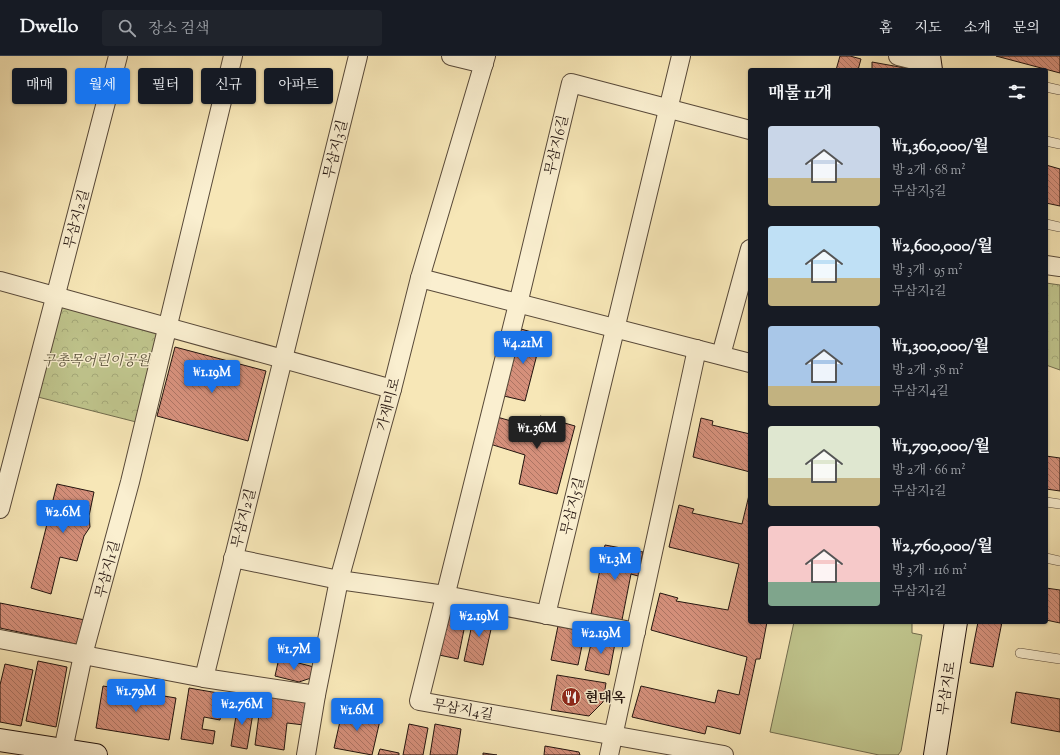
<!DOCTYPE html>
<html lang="ko">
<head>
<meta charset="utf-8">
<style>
  :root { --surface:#171b24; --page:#20242c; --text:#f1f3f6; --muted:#9ea1a6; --line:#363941; --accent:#1a73e8 }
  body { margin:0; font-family:"Sorts Mill Goudy","Noto Serif KR",serif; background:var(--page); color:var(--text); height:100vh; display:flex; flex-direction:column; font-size:15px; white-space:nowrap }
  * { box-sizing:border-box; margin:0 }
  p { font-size:13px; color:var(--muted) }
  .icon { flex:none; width:22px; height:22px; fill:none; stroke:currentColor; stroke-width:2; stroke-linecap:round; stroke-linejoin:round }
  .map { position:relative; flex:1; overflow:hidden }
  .side { position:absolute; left:748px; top:12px; width:300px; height:556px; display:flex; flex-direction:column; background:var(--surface); border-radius:4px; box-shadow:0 1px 3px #0004 }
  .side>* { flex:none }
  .hud { position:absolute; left:12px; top:12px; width:380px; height:36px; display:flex; gap:8px }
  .price { position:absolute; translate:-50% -34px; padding:0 9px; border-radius:4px; background:var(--accent); color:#fff; font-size:13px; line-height:26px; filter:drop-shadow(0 1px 2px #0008) }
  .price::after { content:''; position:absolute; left:50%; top:24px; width:12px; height:9px; margin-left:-6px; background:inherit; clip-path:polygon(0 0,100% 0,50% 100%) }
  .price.on { background:#222; color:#fff }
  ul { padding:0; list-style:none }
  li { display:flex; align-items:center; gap:12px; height:100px; padding:0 20px }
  li span { display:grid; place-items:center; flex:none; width:112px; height:80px; border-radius:4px; color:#555 }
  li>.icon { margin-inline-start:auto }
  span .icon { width:48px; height:48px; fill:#fffc; stroke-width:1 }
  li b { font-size:17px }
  h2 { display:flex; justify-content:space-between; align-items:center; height:48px; padding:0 20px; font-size:17px }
  .tag { padding:0 14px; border-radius:4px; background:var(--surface); box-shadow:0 1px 3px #0004; font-size:14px; line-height:36px }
  .tag.on { background:var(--accent); color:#fff }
  header { display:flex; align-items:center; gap:24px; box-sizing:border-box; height:56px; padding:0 20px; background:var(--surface); border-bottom:1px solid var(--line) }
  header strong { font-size:19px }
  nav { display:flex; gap:22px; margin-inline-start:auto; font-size:14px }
  .search { width:280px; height:36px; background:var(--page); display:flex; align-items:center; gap:10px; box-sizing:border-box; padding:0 14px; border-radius:4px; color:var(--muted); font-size:15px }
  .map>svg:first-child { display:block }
  .grass { fill:#bfc48c; stroke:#716c4e }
  .park { fill:url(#park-crowns); stroke:#716c4e }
  .building { fill:url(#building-back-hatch); stroke:#23140f }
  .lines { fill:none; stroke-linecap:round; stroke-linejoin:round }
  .lane-casing { stroke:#584939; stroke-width:10 }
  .street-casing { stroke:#584939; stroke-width:20 }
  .secondary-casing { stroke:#23140f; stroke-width:24 }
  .lane { stroke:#faefd0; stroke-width:9 }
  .street { stroke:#faefd0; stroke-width:18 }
  .secondary { stroke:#faefd0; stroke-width:22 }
  .labels { text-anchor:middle; stroke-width:3; stroke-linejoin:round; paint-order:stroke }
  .street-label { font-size:14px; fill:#23140f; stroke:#faefd0 }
  .park-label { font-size:14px; font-style:italic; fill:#5a523b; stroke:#faefd0 }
  .poi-label { font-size:14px; font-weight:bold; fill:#23140f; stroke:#faefd0; text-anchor:start }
</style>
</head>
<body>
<header>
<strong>Dwello</strong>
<div class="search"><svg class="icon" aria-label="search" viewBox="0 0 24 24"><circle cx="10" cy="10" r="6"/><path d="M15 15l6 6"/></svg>장소 검색</div>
<nav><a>홈</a><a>지도</a><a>소개</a><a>문의</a></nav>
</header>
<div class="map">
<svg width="1060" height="699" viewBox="0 0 1060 699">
  <defs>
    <pattern id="park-crowns" width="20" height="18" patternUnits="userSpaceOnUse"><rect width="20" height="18" fill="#bfc48c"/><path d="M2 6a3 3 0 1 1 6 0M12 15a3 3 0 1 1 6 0" fill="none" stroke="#a4a878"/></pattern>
    <pattern id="building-back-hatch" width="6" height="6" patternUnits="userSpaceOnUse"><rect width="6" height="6" fill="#d5907b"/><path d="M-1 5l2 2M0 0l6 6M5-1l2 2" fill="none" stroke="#ac7463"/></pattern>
  </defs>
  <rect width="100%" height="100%" fill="#f7e7b7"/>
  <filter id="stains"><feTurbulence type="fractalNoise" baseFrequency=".005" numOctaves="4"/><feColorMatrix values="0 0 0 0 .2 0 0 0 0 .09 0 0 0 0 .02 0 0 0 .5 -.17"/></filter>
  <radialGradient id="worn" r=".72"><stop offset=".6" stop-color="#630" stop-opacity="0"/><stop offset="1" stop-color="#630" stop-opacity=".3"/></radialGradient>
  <!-- grass -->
  <path class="grass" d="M794,566H912V577L922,579L901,695L898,699H879L770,676Z"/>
  <!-- park -->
  <g class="park">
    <path d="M1046,227L1060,229V314L1046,309Z"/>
    <path d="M55,240L168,270L144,368L30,339Z"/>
  </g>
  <!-- building -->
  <g class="building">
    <path d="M840,0H850L861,3L858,14H836Z"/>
    <path d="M996,0H1060V17Z"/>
    <path d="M872,6L905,12L906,14H872Z"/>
    <path d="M1046,109L1060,113V150L1046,147Z"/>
    <path d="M521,273L542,279L525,345L504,340Z"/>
    <path d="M175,291L266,315L248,385L157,360Z"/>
    <path d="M540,360L575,370L557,438L519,428L525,399L490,388L497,361L536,372Z"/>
    <path d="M701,362L713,365L712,369L750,378V416L693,401Z"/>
    <path d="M1046,400L1060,402V435L1046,433Z"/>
    <path d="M57,428L94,436L89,460L90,471L84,480L77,505L60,501L51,538L31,532Z"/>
    <path d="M750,435V566H767L760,603H756L740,678L707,670L705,678L632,661L641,630L715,647L718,634L739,639L747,601L651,574L660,537L678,542L676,545L728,554L739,508L669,491L679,449L694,453L692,457L742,468Z"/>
    <path d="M605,489L643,496L638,520L631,518L622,564L591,558Z"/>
    <path d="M1046,532L1060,534V567L1046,564Z"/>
    <path d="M0,547L85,564L80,589L0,572Z"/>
    <path d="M450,550L468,554L458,603L439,599Z"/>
    <path d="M475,555L494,560L483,609L464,605Z"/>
    <path d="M978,566H1002L993,611L970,607Z"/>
    <path d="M558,570L585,575L578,609L551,604Z"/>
    <path d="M593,579L616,582L609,619L585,614Z"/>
    <path d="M279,602L314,611L311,622L299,626L275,620Z"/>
    <path d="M38,605L67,611L56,671L26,665Z"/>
    <path d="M5,608L33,614L21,670L0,666V629Z"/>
    <path d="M557,619L606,627L603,646L589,660L551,654Z"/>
    <path d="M103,630L176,642L169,684L96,672Z"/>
    <path d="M189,632L224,638L220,664L204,661L202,673L215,675L213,688L181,683Z"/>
    <path d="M262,636L307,643L304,669L287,667L284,694L255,689Z"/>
    <path d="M1016,636L1060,643V676L1011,667Z"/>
    <path d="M238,648L254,651L247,693L231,690Z"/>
    <path d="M343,652L381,660L372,699L334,692Z"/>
    <path d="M409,668L428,672L423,699H403Z"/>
    <path d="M435,668L461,673L457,699H430Z"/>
    <path d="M545,690L579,696L580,699H544Z"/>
    <path d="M380,693L399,697V699H378Z"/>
    <path d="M483,697L497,699H483Z"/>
  </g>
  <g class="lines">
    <defs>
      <g id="lane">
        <path d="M1046,31L1060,34"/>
        <path d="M1046,85L1060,88"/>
        <path d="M1046,168L1060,171"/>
        <path d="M1046,446L1060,448"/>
        <path d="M1046,502L1060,505"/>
        <path d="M1020,597L1060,603"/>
      </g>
      <g id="street">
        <path d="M451,0L484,8"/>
        <path d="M898,0L930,8"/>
        <path d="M1046,209L1060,211"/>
        <path d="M420,222L750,307"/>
        <path d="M0,225L392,333"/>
        <path d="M721,299L750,193"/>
        <path d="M0,453L118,0"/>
        <path d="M233,502L339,524L445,539L636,576"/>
        <path d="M546,559L681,0"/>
        <path d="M0,583L204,622L316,639"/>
        <path d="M204,622L358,0"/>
        <path d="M63,694L83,599L130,426L233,0"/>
        <path d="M306,699L316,639L339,524L392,333L420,222L486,0"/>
        <path d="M609,699L697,293"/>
        <path d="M724,699L419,645L518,248L571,27L750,74"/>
      </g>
      <g id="secondary">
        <path d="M929,0L931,14"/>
        <path d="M0,684L96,699"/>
        <path d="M935,699L956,566"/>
      </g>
    </defs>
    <!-- lane casing -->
    <use href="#lane" class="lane-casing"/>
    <!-- street casing -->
    <use href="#street" class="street-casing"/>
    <!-- secondary casing -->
    <use href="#secondary" class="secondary-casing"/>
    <!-- lane -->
    <use href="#lane" class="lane"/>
    <!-- street -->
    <use href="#street" class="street"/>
    <!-- secondary -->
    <use href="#secondary" class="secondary"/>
  </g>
  <!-- icons -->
  <defs>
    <symbol id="restaurant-disc" viewBox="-11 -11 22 22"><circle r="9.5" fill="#8f2418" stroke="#faefd0"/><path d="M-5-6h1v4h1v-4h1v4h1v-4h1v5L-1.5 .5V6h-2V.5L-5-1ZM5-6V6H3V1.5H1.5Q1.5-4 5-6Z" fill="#fff"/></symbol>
  </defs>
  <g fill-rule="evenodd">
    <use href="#restaurant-disc" x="560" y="630" width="22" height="22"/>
  </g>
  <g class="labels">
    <!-- street labels -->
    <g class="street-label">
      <text transform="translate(556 89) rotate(-77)" y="5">무삼지6길</text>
      <text transform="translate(335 93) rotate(-76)" y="5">무삼지3길</text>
      <text transform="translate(76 163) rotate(-75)" y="5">무삼지2길</text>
      <text transform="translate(388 348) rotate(-75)" y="5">가재미로</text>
      <text transform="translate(572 450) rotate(-76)" y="5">무삼지5길</text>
      <text transform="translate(243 462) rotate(-76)" y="5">무삼지2길</text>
      <text transform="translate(107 513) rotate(-75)" y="5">무삼지1길</text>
      <text transform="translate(946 632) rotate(-81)" y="5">무삼지로</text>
      <text transform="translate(463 653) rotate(10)" y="5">무삼지4길</text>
    </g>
    <!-- park labels -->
    <g class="park-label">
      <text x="96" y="309">구총목어린이공원</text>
    </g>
    <!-- poi labels -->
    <g class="poi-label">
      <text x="585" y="646">현대옥</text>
    </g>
  </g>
  <rect width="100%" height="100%" filter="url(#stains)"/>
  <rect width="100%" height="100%" fill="url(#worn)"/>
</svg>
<b class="price" style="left:523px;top:309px">₩4.21M</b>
<b class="price" style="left:212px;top:338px">₩1.19M</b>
<b class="price on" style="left:537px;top:394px">₩1.36M</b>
<b class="price" style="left:63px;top:478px">₩2.6M</b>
<b class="price" style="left:615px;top:525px">₩1.3M</b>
<b class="price" style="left:479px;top:582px">₩2.19M</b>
<b class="price" style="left:601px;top:599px">₩2.19M</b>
<b class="price" style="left:294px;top:615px">₩1.7M</b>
<b class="price" style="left:136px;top:657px">₩1.79M</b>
<b class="price" style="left:242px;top:670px">₩2.76M</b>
<b class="price" style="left:357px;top:676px">₩1.6M</b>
<div class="hud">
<a class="tag">매매</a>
<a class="tag on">월세</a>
<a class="tag">필터</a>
<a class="tag">신규</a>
<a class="tag">아파트</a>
</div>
<section class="side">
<h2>매물 11개<svg class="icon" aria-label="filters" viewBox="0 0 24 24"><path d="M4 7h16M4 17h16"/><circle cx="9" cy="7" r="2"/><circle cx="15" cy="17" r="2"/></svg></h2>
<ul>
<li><span style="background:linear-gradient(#c9d6e8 65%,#c2b280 0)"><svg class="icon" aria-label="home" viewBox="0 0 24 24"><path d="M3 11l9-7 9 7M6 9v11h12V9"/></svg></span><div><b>₩1,360,000/월</b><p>방 2개 · 68 m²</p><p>무삼지5길</p></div></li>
<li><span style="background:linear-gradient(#bfe0f5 65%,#c2b280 0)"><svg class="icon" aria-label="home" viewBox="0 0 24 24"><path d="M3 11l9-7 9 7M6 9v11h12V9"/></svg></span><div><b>₩2,600,000/월</b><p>방 3개 · 95 m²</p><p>무삼지1길</p></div></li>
<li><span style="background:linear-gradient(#a9c7e8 75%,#c2b280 0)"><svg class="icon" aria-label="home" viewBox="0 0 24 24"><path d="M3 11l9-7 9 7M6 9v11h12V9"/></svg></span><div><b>₩1,300,000/월</b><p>방 2개 · 58 m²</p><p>무삼지4길</p></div></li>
<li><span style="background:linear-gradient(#dfe7d0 65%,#c2b280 0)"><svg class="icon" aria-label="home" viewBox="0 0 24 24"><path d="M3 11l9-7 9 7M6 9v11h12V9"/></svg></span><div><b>₩1,790,000/월</b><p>방 2개 · 66 m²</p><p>무삼지1길</p></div></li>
<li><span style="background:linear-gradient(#f6c9c9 70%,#7fa58c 0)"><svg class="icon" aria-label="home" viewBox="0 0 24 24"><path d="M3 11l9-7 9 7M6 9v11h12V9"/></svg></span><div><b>₩2,760,000/월</b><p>방 3개 · 116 m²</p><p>무삼지1길</p></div></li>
</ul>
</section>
</div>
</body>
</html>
